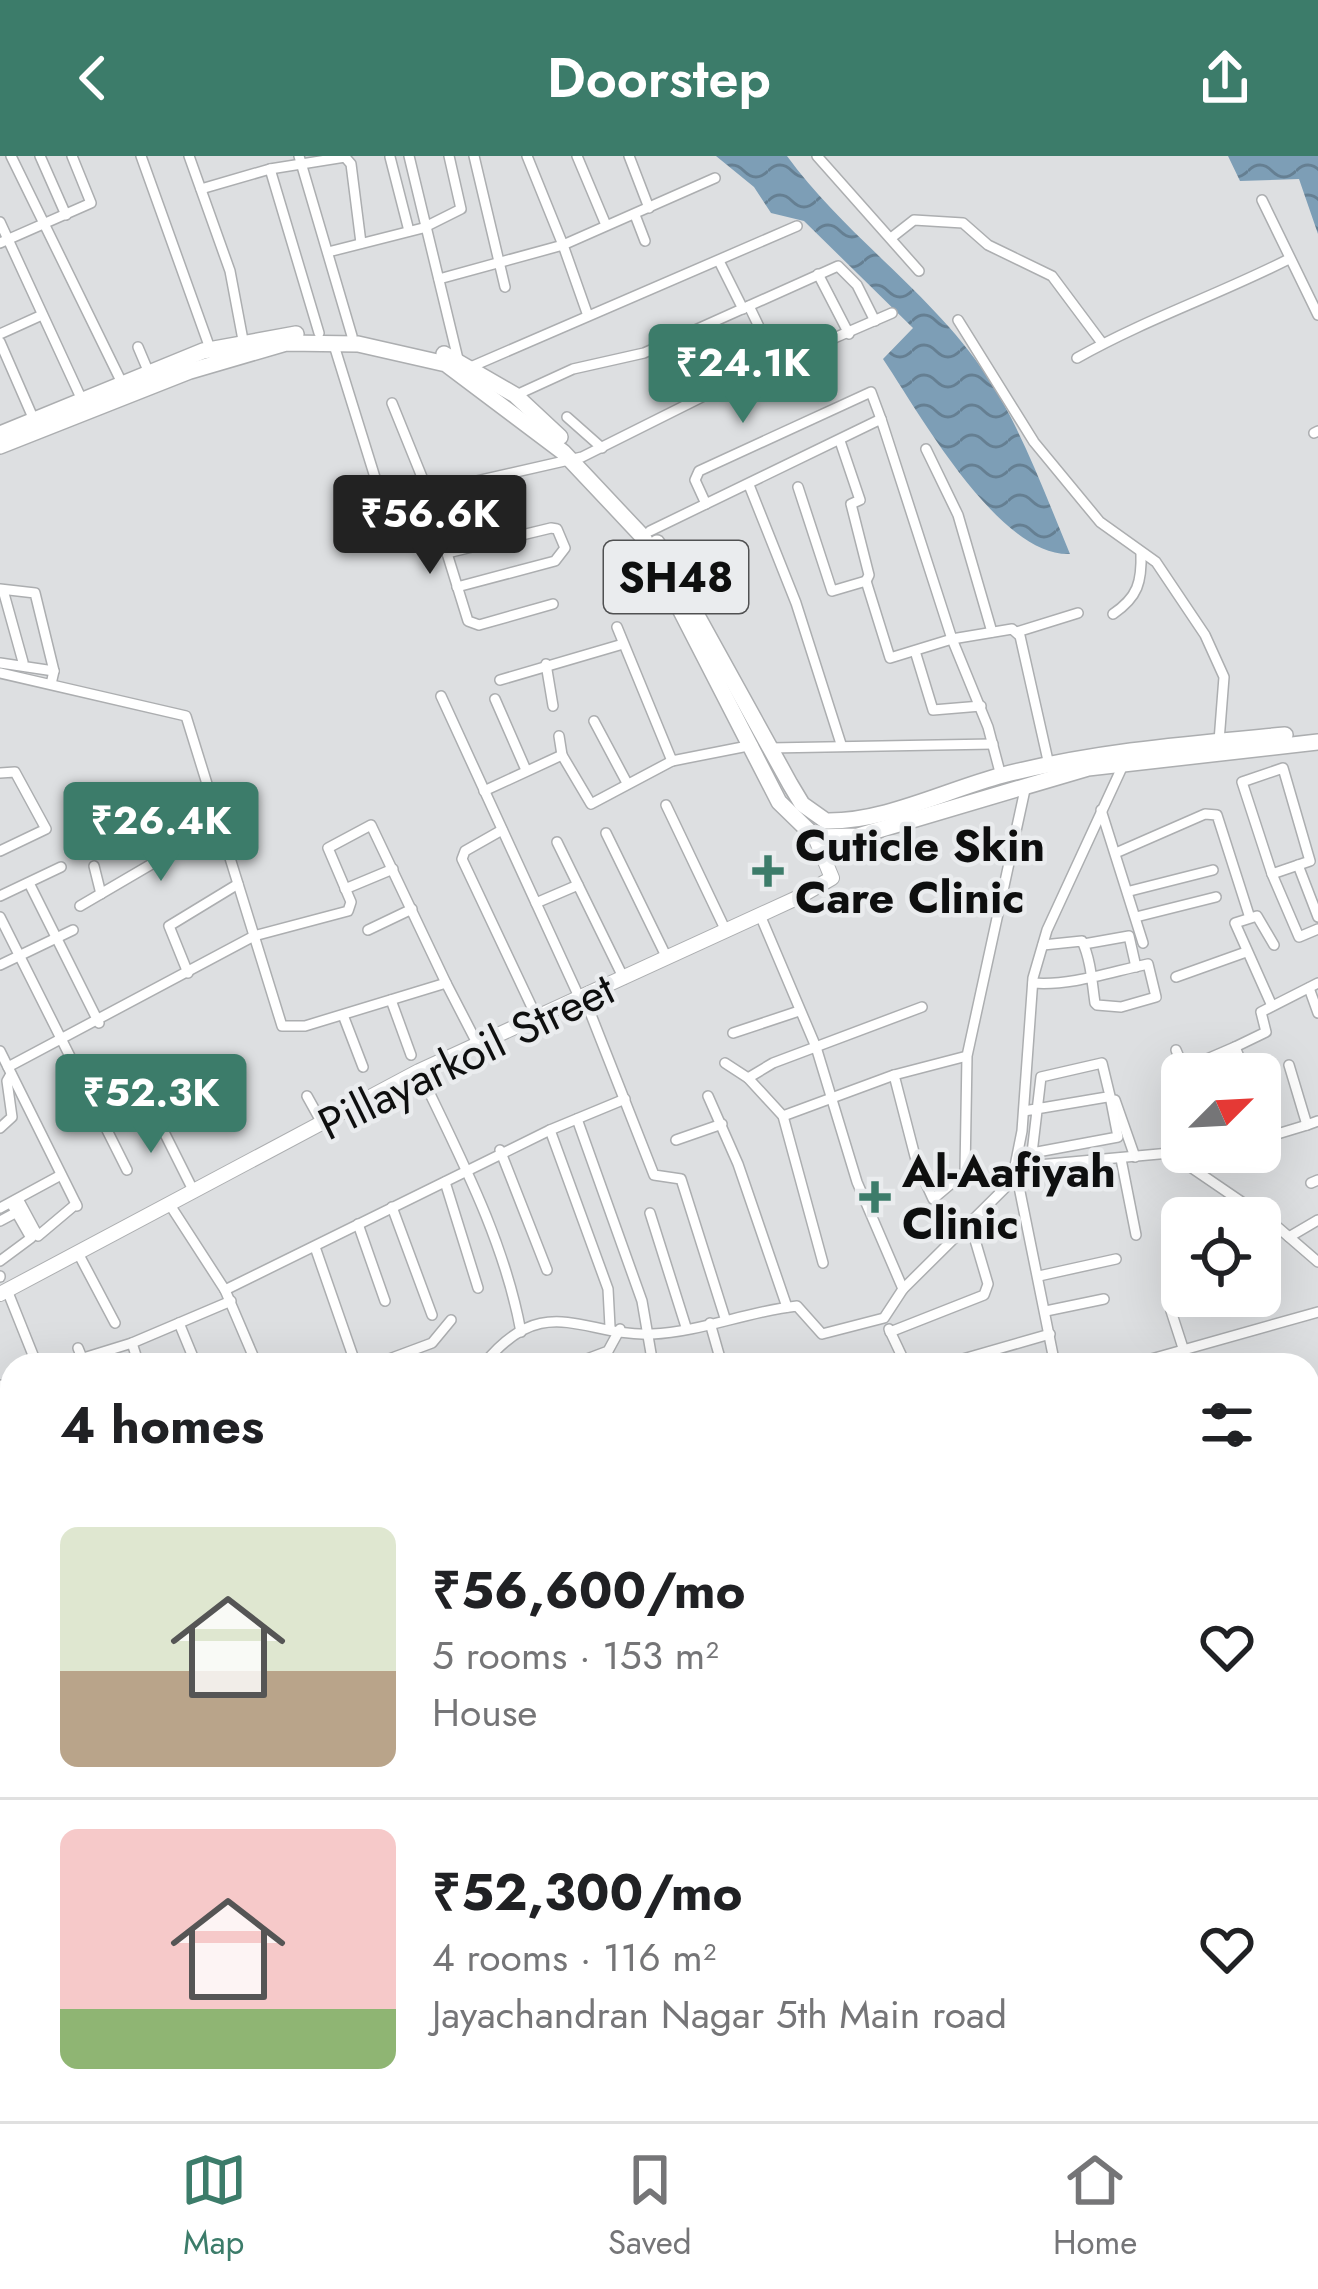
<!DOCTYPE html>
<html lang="en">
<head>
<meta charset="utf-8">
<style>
  :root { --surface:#fff; --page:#f6f6f6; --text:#202124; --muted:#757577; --line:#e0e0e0; --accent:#3c7c6a }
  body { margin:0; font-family:Jost,sans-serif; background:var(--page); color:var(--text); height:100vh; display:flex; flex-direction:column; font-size:45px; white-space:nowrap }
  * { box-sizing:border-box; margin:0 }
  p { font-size:39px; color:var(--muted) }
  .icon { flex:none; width:66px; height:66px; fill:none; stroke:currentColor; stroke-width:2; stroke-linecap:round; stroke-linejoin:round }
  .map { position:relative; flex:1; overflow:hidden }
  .side { position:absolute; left:0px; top:1197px; width:1320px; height:768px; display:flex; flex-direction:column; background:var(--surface); border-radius:36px 36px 0 0; box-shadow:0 12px 48px #0002 }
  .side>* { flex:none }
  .needle { width:78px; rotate:66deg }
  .fabs { position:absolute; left:1161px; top:897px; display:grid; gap:24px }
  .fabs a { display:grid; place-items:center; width:120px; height:120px; border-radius:18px; background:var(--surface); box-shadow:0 12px 48px #0002; font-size:60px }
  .price { position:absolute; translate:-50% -102px; padding:0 27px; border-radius:12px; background:var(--accent); color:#fff; font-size:39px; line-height:78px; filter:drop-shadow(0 3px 6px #0008) }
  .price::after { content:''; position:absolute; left:50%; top:72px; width:36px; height:27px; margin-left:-18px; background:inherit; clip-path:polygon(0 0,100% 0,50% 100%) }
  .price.current { background:#222; color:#fff }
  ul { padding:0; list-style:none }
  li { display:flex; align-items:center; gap:36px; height:300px; padding:0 60px }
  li+li { border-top:3px solid var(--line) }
  li span { display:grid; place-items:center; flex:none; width:336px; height:240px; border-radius:18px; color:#555 }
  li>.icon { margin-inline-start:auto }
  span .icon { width:144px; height:144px; fill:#fffc; stroke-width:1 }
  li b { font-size:51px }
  h2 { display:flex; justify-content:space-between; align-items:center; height:144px; padding:0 60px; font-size:51px }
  header { display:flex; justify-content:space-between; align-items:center; height:156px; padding:0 60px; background:var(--accent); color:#fff; font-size:54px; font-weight:600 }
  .dock { display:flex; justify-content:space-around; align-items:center; height:168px; border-top:3px solid var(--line); background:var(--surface); font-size:33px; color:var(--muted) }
  .dock a { display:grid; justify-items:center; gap:6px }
  .dock .current { color:var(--accent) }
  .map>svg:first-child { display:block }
  .water { fill:url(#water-waves) }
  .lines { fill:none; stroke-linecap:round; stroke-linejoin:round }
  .street-casing { stroke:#acaeb0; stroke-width:12 }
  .secondary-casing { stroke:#acaeb0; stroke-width:16 }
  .primary-casing { stroke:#acaeb0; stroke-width:18 }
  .street { stroke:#fff; stroke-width:9 }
  .secondary { stroke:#fff; stroke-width:14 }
  .primary { stroke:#fff; stroke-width:15 }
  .poi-dot { fill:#3c7c6a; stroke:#eaecee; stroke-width:4.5 }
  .labels { text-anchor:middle; stroke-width:9; stroke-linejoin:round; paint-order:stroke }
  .shield { fill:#eaecee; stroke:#505152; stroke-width:3 }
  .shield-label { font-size:42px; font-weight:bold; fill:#0e0f0f }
  .poi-label { font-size:45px; font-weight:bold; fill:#0e0f0f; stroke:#eaecee; text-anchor:start }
  .street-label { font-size:45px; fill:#0e0f0f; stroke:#eaecee }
</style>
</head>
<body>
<header><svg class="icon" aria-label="back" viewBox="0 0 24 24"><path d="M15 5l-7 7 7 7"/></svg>Doorstep<svg class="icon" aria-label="share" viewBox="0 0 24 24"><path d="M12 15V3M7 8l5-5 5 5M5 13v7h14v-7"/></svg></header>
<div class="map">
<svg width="1318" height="1965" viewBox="0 0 1318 1965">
  <defs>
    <pattern id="water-waves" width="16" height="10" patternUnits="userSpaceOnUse" patternTransform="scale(3)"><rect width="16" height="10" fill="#7d9eb6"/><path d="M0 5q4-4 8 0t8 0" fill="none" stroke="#657f92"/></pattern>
  </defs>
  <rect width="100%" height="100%" fill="#dddfe1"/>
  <!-- water -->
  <g class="water">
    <path d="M716,0H787C845,80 932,137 987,220C1022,274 1045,338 1070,398C999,401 920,258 883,203L913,172L804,65L771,57L754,31Z"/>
    <path d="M1228,0H1318V78L1299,23L1240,25Z"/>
  </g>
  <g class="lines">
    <defs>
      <g id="street">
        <path d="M11,0L122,227"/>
        <path d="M40,0L66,59"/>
        <path d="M141,0L212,198"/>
        <path d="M189,0L230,115L243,184"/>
        <path d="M299,0L352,180"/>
        <path d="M409,0L458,203"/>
        <path d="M474,0L505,131"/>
        <path d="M527,0L563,89L715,22"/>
        <path d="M577,0L606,69"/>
        <path d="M629,0L649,52"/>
        <path d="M817,0L919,115"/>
        <path d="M390,1L409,75"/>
        <path d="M270,13L319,177"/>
        <path d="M201,33L270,13L345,1L351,8L361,87"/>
        <path d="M1262,44L1318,159"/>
        <path d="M635,59L645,85"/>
        <path d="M0,66L82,244"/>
        <path d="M891,82L914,64L963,67L988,89L1052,120L1102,187"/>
        <path d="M0,87L91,47L72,0"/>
        <path d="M328,96L423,72L461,53L449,0"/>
        <path d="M719,105L743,153"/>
        <path d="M818,118L849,178"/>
        <path d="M439,123L563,89L587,157"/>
        <path d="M749,150L762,177"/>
        <path d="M958,164L1034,286L1100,366L1156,406L1205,479L1224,521L1219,585"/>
        <path d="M0,178L42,159"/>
        <path d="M0,186L34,264"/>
        <path d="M333,186L378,331"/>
        <path d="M138,191L149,217"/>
        <path d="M1077,202C1146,163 1218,139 1289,103"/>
        <path d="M473,210L797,70"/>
        <path d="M514,240L573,213L644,197L838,110L857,129L875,165"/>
        <path d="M392,247L428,336L468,465L479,469L553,448"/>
        <path d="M567,261L602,292"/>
        <path d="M1314,277L1318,275"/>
        <path d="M840,285L860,344L851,348L869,419L866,425"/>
        <path d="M926,293L958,359L992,476"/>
        <path d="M749,329L796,447L841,588"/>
        <path d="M798,331L832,435L866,425L890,502L952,483L988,571L1001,620"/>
        <path d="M428,336L582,301L728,228L892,157"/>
        <path d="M706,348L695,324L699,315L871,236L881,263"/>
        <path d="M650,375L881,263L952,483L1012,473L1020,480L1049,609"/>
        <path d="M447,397L551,372L557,373L565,392L555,405L457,431"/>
        <path d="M0,433L35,437L54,515L51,528"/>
        <path d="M3,434L23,506"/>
        <path d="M1113,458C1138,441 1142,426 1141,396"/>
        <path d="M617,471L672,605L753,589"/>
        <path d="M1017,476L1078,457"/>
        <path d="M915,495L933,554L981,550"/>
        <path d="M0,507L54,515"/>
        <path d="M546,508L553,550"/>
        <path d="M0,517L186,560L282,870H305L446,827L478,889"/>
        <path d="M500,524L623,488"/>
        <path d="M441,540L580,843"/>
        <path d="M495,543L526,614"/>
        <path d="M594,565L627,627"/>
        <path d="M559,580L562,599L591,648L672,605"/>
        <path d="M770,592L993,588"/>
        <path d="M1283,612L1310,705L1272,718L1242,626Z"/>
        <path d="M0,617L15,616L46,673L0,695"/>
        <path d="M484,635L562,599"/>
        <path d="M666,649L726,775"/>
        <path d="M1101,654L1143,787"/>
        <path d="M502,674L465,695L462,703L537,862"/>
        <path d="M606,677L667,802"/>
        <path d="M557,686L578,729"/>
        <path d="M1118,696L1205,658L1217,659L1249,759"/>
        <path d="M1298,709L1318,761"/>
        <path d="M94,710L101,738"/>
        <path d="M1272,718L1299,781L1318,773"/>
        <path d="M29,727L99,867"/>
        <path d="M345,733L393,713"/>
        <path d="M1130,735L1213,714"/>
        <path d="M0,740L61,711"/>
        <path d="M536,747L578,729L624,823"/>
        <path d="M80,750L220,668"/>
        <path d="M760,759L816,891L857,1026L903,1133"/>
        <path d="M0,761L127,1014"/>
        <path d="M1136,761L1216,741"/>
        <path d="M368,774L412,753"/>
        <path d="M1084,788L1129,780L1136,811"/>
        <path d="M0,809L73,774"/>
        <path d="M188,817L169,770L238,728"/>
        <path d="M1176,821L1246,796"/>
        <path d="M1033,827C1071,830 1110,816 1148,808L1156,841L1121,851L1097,849L1095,847C1092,827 1091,804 1082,785L1043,789"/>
        <path d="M1309,832L1318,857"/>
        <path d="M584,841L654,1019L681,1023L725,1162"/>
        <path d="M391,844L411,899"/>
        <path d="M1272,850L1235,767L1257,760L1274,789"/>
        <path d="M343,859L363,911"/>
        <path d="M733,877L799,855"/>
        <path d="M1176,894L1184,913L1235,891"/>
        <path d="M0,895L77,1050"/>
        <path d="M967,900L894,919L917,1008L933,1043L965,1016L967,900L1026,629"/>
        <path d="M725,907L748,922L773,907L922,851"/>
        <path d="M1289,909L1307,969L1318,965"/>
        <path d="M8,911L254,780L348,755L351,746L328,692L371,669L446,827"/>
        <path d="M419,915C459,999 504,1083 521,1176"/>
        <path d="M1246,918L1235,891L1266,876L1261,856L1318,827"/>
        <path d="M748,922L783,960L823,1107"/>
        <path d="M307,940L322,967"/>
        <path d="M708,940L738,1008L787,1151"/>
        <path d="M1168,942L1182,935"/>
        <path d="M148,944L194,1036"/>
        <path d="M1115,944L1135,1001"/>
        <path d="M1024,955L1036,953L1107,941L1110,940L1118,981L1032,997L1041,921L1102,907L1110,940"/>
        <path d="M1261,956L1274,979L1307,969"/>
        <path d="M783,960L894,919"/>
        <path d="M577,963L642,1145L653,1209"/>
        <path d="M0,972L12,961L7,925L11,918"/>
        <path d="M676,984L722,968"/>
        <path d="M500,994L547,1114"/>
        <path d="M1121,1003L1136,1079"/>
        <path d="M445,1026L478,1132"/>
        <path d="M1311,1027L1318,1024"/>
        <path d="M18,1043L38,1080L76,1048"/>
        <path d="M170,1049L225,1134L257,1209"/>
        <path d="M392,1051L432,1159"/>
        <path d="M0,1052L61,1019"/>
        <path d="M650,1057L686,1171"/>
        <path d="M0,1065L17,1056"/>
        <path d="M358,1068L385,1145"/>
        <path d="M1289,1081L1318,1064"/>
        <path d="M315,1091L356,1209"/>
        <path d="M78,1097L115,1167"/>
        <path d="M0,1105L31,1082L11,1047"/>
        <path d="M0,1120V1121"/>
        <path d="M1039,1120L1116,1103"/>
        <path d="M7,1134L37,1209"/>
        <path d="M225,1134L550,974"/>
        <path d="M1046,1155L1104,1143"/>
        <path d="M1171,1155L1184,1195"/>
        <path d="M179,1167L193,1201"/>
        <path d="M710,1167L722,1209"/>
        <path d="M610,1171L608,1133L550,974L625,943"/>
        <path d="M889,1173L906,1209"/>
        <path d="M890,1176L984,1139L988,1128L970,1067"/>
        <path d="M78,1192L85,1209"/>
        <path d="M77,1204L132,1187"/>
        <path d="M139,1209L132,1187L231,1145"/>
        <path d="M318,1209L329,1205"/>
        <path d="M373,1209L432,1187L451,1164"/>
        <path d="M483,1209C544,1133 583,1181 652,1178C700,1176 749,1155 797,1150L822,1178L884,1162L903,1133L1012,1025L1022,975L1033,822L1047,774L1124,607"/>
        <path d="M571,1209L608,1195L620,1173"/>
        <path d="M942,1209L1050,1178"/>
        <path d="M1055,1209L1015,1011L1170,997L1274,1068L1318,1106"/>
        <path d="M1130,1209L1318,1156"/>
        <path d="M0,1229L12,1260"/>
        <path d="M1308,1237L1318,1236"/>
        <path d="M0,1285L12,1281"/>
        <path d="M1308,1390L1318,1388"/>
        <path d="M0,1407L12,1445"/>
        <path d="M1308,1465L1318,1496"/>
        <path d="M0,1541L12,1538"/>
        <path d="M0,1583L12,1580"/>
        <path d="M1308,1634L1318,1630"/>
        <path d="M0,1655L12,1653"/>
        <path d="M1308,1688L1318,1684"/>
        <path d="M1308,1776L1315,1779L1318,1803"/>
        <path d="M0,1834L12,1833"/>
        <path d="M0,1903L12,1940"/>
        <path d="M16,1953L20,1965"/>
        <path d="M137,1953L140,1965"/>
        <path d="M177,1953L180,1965"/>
        <path d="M216,1953L219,1965"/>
        <path d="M323,1953L326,1965"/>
        <path d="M489,1953L492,1965"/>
        <path d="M527,1953L531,1965"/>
        <path d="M738,1953L742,1965"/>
        <path d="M948,1953L950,1965"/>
        <path d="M1112,1953L1115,1965"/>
        <path d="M1161,1953L1164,1965"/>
        <path d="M1218,1953L1219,1965"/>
        <path d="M1272,1953L1274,1965"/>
        <path d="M571,1964L611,1953"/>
        <path d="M260,1965L308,1953"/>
        <path d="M429,1965L470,1953"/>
        <path d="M774,1965L796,1953"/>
        <path d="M882,1965L924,1953"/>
      </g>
      <path id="secondary" d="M0,1138L419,915L799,741L832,722L815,681"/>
      <g id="primary">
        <path d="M444,198L515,239L560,281"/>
        <path d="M0,278L203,195L296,178"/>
        <path d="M0,290L190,215L286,187L358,188L446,208L563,296L643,381L779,646L815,681L858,680L1088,612L1318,586"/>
        <path d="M657,387L790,628L802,648L826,665C885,666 946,634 1003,619C1097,595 1189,588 1285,579"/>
      </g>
    </defs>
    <!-- street casing -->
    <use href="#street" class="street-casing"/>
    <!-- secondary casing -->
    <use href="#secondary" class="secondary-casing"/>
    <!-- primary casing -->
    <use href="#primary" class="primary-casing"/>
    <!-- street -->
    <use href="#street" class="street"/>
    <!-- secondary -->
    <use href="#secondary" class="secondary"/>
    <!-- primary -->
    <use href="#primary" class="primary"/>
  </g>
  <!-- markers -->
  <g class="poi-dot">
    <path d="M762 697h12v12h12v12h-12v12h-12v-12h-12v-12h12z"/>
    <path d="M869 1023h12v12h12v12h-12v12h-12v-12h-12v-12h12z"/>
  </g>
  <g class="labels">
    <!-- shield labels -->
    <rect class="shield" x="604" y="385" width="144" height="72" rx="9"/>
    <g class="shield-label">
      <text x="676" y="436">SH48</text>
    </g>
    <!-- poi labels -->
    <g class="poi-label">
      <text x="795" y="705">Cuticle Skin<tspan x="795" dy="52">Care Clinic</tspan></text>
      <text x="902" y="1031">Al-Aafiyah<tspan x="902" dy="52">Clinic</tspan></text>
    </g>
    <!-- street labels -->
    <g class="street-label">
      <text transform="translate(466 900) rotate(-26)" y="16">Pillayarkoil Street</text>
    </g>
  </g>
</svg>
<div class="fabs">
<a><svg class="needle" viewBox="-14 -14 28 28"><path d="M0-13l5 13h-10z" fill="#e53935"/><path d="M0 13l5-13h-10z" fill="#757577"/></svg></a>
<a><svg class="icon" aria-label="locate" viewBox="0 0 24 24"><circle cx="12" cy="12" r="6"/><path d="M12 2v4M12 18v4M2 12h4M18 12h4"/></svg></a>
</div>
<b class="price" style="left:743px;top:270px">₹24.1K</b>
<b class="price current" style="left:430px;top:421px">₹56.6K</b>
<b class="price" style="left:161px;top:728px">₹26.4K</b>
<b class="price" style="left:151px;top:1000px">₹52.3K</b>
<section class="side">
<h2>4 homes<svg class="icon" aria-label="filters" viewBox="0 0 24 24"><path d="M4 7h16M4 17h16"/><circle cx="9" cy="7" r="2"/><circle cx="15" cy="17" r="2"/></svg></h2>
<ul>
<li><span style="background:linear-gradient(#dfe7d0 60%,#b9a48a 0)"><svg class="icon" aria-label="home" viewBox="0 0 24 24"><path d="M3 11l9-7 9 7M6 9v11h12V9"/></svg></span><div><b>₹56,600/mo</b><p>5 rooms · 153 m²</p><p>House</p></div><svg class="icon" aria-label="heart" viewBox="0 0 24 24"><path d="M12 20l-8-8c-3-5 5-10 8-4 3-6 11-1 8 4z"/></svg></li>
<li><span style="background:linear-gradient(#f6c9c9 75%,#8fb573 0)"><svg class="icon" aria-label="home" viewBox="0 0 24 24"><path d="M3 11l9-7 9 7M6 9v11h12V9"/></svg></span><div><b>₹52,300/mo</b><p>4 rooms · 116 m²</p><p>Jayachandran Nagar 5th Main road</p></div><svg class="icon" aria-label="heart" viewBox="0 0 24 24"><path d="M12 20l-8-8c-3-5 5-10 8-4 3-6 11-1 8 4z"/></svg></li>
</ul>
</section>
</div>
<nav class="dock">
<a class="current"><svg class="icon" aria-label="map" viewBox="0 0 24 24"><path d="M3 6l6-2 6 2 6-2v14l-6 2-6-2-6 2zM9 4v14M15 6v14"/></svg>Map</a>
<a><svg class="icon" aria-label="saved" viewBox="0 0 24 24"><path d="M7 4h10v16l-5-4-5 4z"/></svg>Saved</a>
<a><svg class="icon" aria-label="home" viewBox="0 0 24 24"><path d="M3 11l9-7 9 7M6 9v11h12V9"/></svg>Home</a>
</nav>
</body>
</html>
